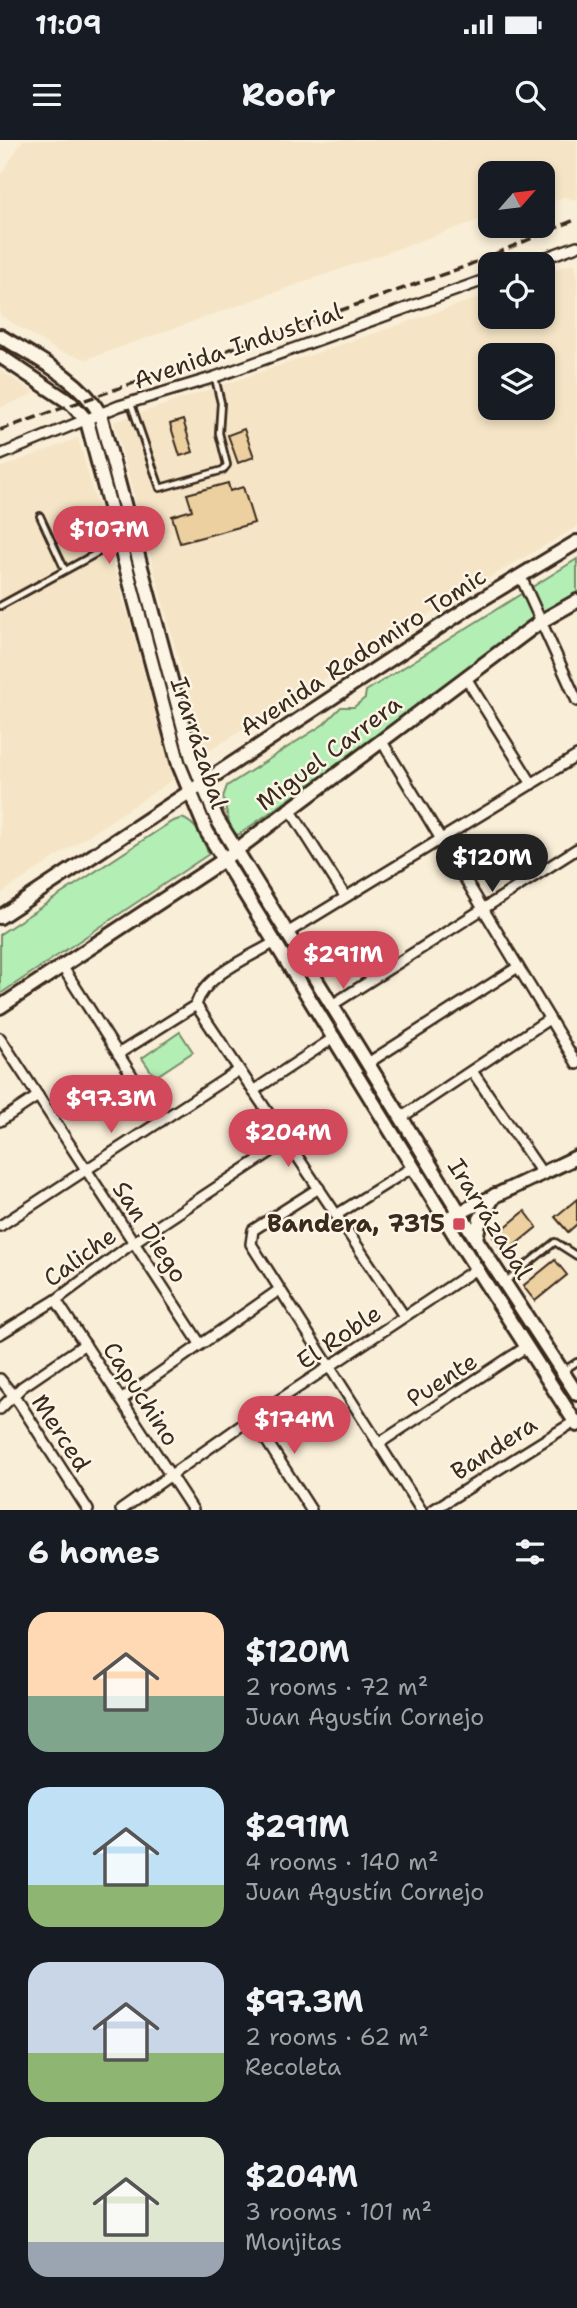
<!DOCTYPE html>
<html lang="en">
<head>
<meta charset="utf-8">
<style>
  :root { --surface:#171b24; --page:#20242c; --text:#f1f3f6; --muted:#9ea1a6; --accent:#d1495b }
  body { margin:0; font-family:"Shantell Sans",sans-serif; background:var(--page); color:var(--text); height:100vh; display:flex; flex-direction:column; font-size:26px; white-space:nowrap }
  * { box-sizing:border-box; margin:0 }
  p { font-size:23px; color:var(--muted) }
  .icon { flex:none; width:38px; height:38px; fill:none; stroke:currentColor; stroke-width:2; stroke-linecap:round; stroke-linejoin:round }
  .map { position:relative; height:1370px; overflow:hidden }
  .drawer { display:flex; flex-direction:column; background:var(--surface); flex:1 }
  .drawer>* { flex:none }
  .needle { width:46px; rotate:62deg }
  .buttons { position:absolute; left:478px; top:21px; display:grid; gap:14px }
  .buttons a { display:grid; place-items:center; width:77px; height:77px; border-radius:14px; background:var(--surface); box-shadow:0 4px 10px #0003; font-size:35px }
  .price { position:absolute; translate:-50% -60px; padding:0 16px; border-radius:24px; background:var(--accent); color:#fff; font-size:23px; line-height:46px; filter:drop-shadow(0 2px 4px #0008) }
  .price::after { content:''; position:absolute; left:50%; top:42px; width:21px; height:16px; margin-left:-10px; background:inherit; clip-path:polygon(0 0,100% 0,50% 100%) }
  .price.on { background:#222; color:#fff }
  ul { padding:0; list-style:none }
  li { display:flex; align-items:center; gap:21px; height:175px; padding:0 28px }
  li span { display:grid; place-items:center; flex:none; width:196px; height:140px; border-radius:21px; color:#555 }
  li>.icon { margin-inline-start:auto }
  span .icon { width:84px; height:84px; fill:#fffc; stroke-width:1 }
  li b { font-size:30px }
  h2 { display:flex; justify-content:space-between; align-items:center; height:84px; padding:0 28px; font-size:30px }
  .status { display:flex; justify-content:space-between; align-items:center; height:49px; padding:0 35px; background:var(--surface); direction:ltr }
  .status svg { height:19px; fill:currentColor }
  header { display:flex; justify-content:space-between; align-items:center; height:91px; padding:0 28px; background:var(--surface); font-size:32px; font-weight:700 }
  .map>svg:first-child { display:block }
  .built { fill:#f5e5c6; fill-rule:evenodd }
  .green { fill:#b3efb5; stroke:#778c6a; stroke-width:2 }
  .building { fill:#ecd0a0; stroke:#3b2a1e; stroke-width:2 }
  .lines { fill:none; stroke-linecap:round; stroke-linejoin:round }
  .service-casing { stroke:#3b2a1e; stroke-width:10 }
  .minor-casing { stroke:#3b2a1e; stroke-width:14 }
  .tertiary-casing { stroke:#3b2a1e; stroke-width:18 }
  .secondary-casing { stroke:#3b2a1e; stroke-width:18 }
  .service { stroke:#fcf5e5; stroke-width:4.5 }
  .minor { stroke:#fcf5e5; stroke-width:9 }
  .tertiary { stroke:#fcf5e5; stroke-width:12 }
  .secondary { stroke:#fcf5e5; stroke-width:12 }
  .rail { stroke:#3b2a1e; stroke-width:3.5; stroke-dasharray:10 5; stroke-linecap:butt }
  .poi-dot { fill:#d1495b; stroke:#fcf5e5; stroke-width:2.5 }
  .labels { text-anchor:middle; stroke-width:5; stroke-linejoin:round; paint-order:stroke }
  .street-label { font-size:24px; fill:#3b2a1e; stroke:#fcf5e5 }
  .poi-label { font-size:24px; font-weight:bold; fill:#3b2a1e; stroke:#fcf5e5; text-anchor:end }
</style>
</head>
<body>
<div class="status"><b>11:09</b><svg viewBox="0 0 49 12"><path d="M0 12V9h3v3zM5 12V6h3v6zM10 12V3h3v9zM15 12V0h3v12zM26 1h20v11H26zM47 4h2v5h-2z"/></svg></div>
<header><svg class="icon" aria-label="menu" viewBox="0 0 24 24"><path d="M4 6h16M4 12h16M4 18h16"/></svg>Roofr<svg class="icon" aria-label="search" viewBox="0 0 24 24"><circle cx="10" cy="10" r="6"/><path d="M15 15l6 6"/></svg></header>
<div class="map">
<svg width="577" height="1370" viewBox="0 0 577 1370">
  <rect width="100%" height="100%" fill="#f9eed7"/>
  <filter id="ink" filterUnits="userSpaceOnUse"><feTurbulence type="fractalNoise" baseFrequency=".0143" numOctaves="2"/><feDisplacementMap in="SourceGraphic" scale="14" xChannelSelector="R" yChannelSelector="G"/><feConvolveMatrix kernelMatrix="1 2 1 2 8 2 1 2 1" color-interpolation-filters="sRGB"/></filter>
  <g filter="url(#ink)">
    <!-- built -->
    <g class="built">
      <path d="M23,0H577V60L563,57L543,65L542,33H490V82L487,77L87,219L58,211L0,175V36Z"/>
      <path d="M574,123L577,133V387L471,448L204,614L114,282L490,154V177H542L543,134ZM490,215H542V268H490Z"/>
      <path d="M0,230L35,253L0,268Z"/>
      <path d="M78,298L174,639L0,754V328Z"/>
    </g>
    <!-- green -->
    <g class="green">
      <path d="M577,419V455L538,479L378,597L238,695L231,690L223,657L227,646L324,584L341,567H354L365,558L366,551Z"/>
      <path d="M182,678C199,685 202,699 209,714L0,854V794L171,682Z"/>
      <path d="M180,892L193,912L155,937L142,918Z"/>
    </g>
    <!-- building -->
    <g class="building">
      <path d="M183,280L193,312L180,316L170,284Z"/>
      <path d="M244,289L254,317L238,323L228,295Z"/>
      <path d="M228,343L230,351L243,347L254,383L180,403L172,376L192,370L187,354Z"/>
      <path d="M577,1059V1084L568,1092L555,1077Z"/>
      <path d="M525,1071L537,1087L505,1113L493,1097Z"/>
      <path d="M555,1120L567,1135L535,1161L523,1146Z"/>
    </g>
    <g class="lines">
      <defs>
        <g id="service">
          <path d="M131,264L160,348L223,330L227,325L219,293L221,263L215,238"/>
          <path d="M40,376L65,430"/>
          <path d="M0,466L119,401"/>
          <path d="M505,1142L555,1102L577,1116"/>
          <path d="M563,1231L577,1222"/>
        </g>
        <g id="minor">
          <path d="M528,124L577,106"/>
          <path d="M0,315L119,266L215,237L490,138"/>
          <path d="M520,435L577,561"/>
          <path d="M466,538L532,644"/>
          <path d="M381,600L577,924"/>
          <path d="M289,668L345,756"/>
          <path d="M287,793L577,616"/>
          <path d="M62,826L161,981"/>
          <path d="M196,865L404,1176"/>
          <path d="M332,865L577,709"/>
          <path d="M0,898L199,1202"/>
          <path d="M118,914L196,865C204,835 249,818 275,802"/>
          <path d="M368,923L518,827"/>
          <path d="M472,931L542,1033"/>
          <path d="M253,951L335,897"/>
          <path d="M402,977L549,879"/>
          <path d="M0,981L38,956"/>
          <path d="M319,1048L253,1090L251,1104L421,1370"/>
          <path d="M336,1075L413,1027"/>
          <path d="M0,1086L239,930"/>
          <path d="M56,1160L193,1370"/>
          <path d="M0,1194L56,1160L134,1102L287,1001"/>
          <path d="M0,1239L20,1264L88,1370"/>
          <path d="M121,1260L279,1150"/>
          <path d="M0,1269L22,1247L85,1204"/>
          <path d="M252,1278L311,1370"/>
          <path d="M378,1304L526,1207"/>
          <path d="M121,1370L252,1278L476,1129"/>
          <path d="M433,1370L577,1280"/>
        </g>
        <g id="tertiary">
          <path d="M0,867L219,723L540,482L577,461"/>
          <path d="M446,1079L577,1017"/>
        </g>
        <g id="secondary">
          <path d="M0,196C34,217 79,238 100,274L192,618L217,679L476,1099L577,1254"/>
          <path d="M0,216L72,264L87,281L179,625L207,692L456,1097L577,1285"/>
          <path d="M0,777L474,464L577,402"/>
          <path d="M476,1099L480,1079L495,1055"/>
        </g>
      </defs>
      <!-- service casing -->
      <use href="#service" class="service-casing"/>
      <!-- minor casing -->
      <use href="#minor" class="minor-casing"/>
      <!-- tertiary casing -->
      <use href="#tertiary" class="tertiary-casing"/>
      <!-- secondary casing -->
      <use href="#secondary" class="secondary-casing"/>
      <!-- service -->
      <use href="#service" class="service"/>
      <!-- minor -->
      <use href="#minor" class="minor"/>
      <!-- tertiary -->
      <use href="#tertiary" class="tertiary"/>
      <!-- secondary -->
      <use href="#secondary" class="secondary"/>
      <!-- rail -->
      <path class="rail" d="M0,290L464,127L577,79"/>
    </g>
  </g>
  <!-- markers -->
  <rect class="poi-dot" x="452" y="1077" width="14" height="14" rx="3.5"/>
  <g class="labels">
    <!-- street labels -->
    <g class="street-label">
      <text transform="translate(238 206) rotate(-19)" y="8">Avenida Industrial</text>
      <text transform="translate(363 512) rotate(-33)" y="8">Avenida Radomiro Tomic</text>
      <text transform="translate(199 603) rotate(72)" y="8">Irarrázabal</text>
      <text transform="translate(329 613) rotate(-37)" y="8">Miguel Carrera</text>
      <text transform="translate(490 1079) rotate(58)" y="8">Irarrázabal</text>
      <text transform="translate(150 1092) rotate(57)" y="8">San Diego</text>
      <text transform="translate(80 1117) rotate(-36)" y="8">Caliche</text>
      <text transform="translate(339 1197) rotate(-34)" y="8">El Roble</text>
      <text transform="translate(442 1240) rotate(-33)" y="8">Puente</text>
      <text transform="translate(141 1254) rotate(57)" y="8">Capuchino</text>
      <text transform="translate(61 1293) rotate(57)" y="8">Merced</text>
      <text transform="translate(494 1308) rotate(-33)" y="8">Bandera</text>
    </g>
    <!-- poi labels -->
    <g class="poi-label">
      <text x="445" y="1092">Bandera, 7315</text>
    </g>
  </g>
</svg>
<div class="buttons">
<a><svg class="needle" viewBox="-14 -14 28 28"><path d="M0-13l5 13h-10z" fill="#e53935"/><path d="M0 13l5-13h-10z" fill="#9ea1a6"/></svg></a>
<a><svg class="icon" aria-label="locate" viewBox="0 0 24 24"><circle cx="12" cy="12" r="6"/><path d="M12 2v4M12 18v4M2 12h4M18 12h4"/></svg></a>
<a><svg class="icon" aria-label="layers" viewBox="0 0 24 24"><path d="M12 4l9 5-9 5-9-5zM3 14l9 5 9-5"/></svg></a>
</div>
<b class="price" style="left:109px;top:426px">$107M</b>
<b class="price on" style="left:492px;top:754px">$120M</b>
<b class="price" style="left:343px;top:851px">$291M</b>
<b class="price" style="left:111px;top:995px">$97.3M</b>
<b class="price" style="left:288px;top:1029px">$204M</b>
<b class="price" style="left:294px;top:1316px">$174M</b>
</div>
<section class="drawer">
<h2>6 homes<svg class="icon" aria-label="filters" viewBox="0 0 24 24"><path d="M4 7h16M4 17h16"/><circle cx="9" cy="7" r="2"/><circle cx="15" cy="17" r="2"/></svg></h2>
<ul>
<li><span style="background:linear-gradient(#ffd9b3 60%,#7fa58c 0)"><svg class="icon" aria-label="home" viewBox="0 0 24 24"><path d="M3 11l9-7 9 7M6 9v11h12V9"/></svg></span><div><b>$120M</b><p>2 rooms · 72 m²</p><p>Juan Agustín Cornejo</p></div></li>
<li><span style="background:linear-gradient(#bfe0f5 70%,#8fb573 0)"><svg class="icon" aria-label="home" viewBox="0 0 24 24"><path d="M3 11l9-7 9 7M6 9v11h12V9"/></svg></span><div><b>$291M</b><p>4 rooms · 140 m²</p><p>Juan Agustín Cornejo</p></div></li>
<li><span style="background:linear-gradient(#c9d6e8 65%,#8fb573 0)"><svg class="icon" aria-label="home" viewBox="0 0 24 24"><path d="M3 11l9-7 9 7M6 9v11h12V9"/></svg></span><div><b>$97.3M</b><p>2 rooms · 62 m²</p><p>Recoleta</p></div></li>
<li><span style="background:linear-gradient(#dfe7d0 75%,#9aa5b1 0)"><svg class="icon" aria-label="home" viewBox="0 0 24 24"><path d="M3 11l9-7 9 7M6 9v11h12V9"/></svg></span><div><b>$204M</b><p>3 rooms · 101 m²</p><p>Monjitas</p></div></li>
</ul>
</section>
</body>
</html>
